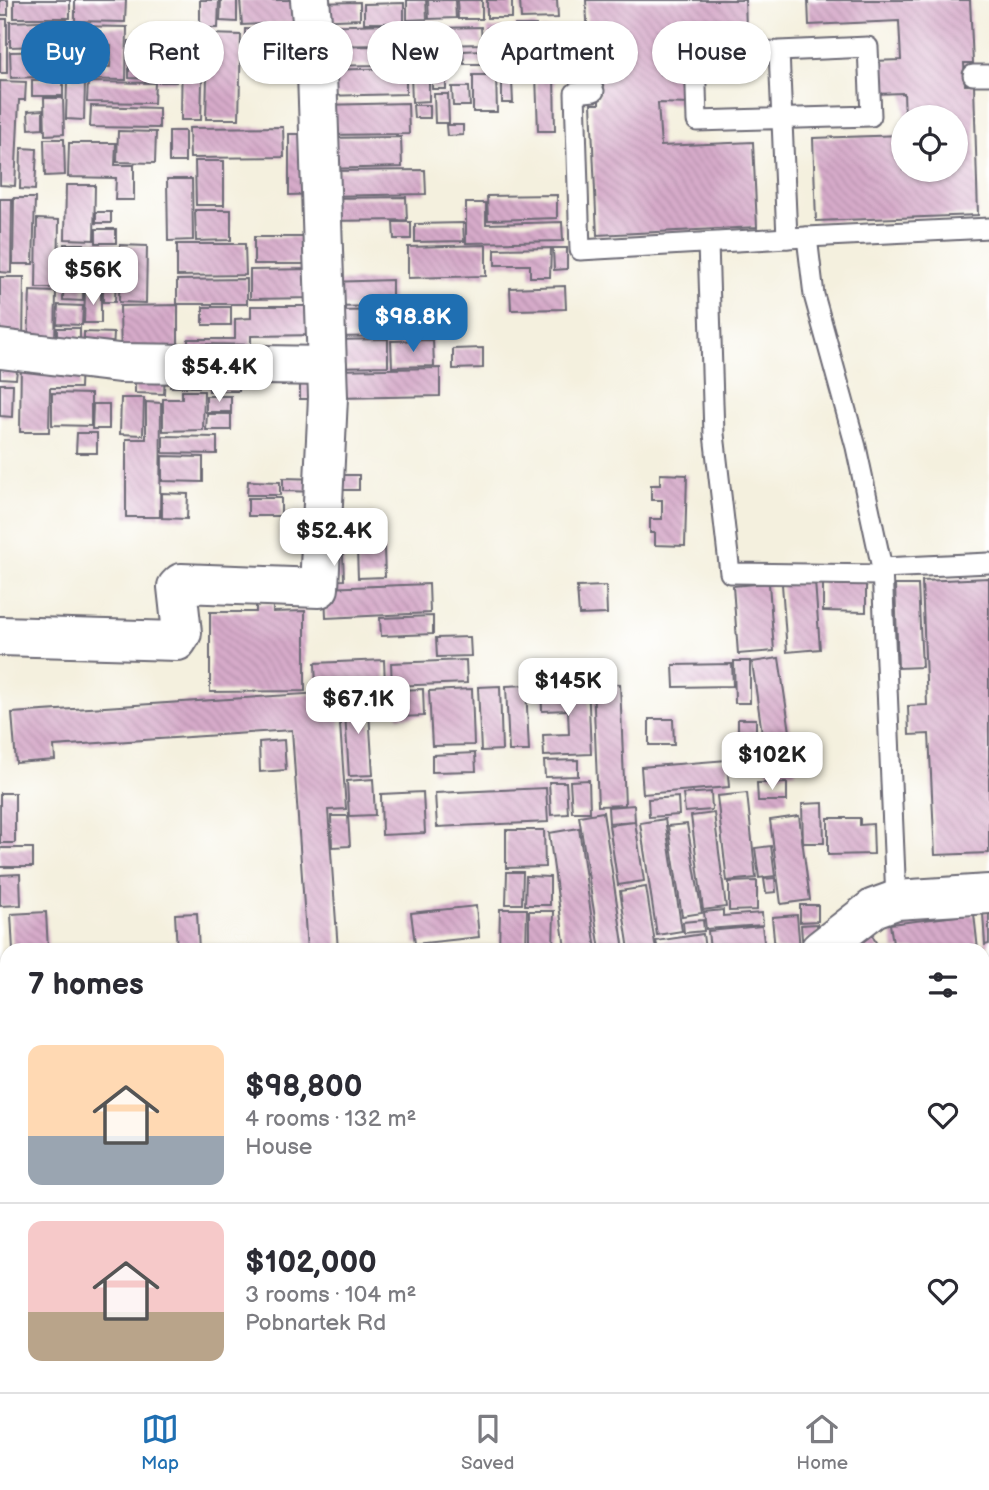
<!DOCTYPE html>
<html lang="en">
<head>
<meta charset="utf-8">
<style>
  :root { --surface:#fff; --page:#f2f2f3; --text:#2b2b33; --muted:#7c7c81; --line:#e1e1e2; --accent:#1f6fb2 }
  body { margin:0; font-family:"Balsamiq Sans",sans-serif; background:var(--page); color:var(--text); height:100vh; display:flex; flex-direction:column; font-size:26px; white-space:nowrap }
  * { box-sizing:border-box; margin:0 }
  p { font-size:23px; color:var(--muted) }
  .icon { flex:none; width:38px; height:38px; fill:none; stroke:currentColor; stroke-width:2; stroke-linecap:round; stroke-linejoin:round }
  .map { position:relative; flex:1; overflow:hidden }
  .sheet { position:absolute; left:0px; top:943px; width:990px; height:450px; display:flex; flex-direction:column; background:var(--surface); border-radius:21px 21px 0 0; box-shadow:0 2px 5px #0004 }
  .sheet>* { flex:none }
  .guide { position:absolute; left:21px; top:21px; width:948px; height:63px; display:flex; gap:14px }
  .fabs { position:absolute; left:891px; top:105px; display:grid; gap:14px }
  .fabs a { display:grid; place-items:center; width:77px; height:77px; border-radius:50%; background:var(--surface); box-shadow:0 2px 5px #0004; font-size:35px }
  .price { position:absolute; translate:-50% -60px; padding:0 16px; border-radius:14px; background:#fff; color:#222; font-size:23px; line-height:46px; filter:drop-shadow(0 2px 4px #0008) }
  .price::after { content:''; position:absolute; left:50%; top:42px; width:21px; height:16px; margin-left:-10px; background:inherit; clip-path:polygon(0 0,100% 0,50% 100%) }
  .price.selected { background:var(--accent); color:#fff }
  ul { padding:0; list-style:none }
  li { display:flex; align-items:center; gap:21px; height:175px; padding:0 28px }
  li+li { border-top:2px solid var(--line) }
  li span { display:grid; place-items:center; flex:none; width:196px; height:140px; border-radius:14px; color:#555 }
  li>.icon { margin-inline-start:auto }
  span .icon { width:84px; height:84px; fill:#fffc; stroke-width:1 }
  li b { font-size:30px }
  h2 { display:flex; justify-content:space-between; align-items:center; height:84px; padding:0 28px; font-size:30px }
  .tag { padding:0 24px; border-radius:32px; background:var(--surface); box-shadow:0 2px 5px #0004; font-size:24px; line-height:63px }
  .tag.selected { background:var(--accent); color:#fff }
  .menu { display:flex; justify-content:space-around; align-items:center; height:98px; border-top:2px solid var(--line); background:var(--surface); font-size:19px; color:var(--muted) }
  .menu a { display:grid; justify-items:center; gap:4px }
  .menu .selected { color:var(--accent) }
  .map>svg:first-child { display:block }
  .building { fill:url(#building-back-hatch); fill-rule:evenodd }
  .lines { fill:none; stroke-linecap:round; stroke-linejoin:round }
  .service-casing { stroke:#6c6a74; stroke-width:23 }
  .minor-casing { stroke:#6c6a74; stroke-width:42 }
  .service { stroke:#fff; stroke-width:19 }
  .minor { stroke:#fff; stroke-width:38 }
</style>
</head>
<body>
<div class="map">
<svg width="989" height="1392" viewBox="0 0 989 1392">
  <defs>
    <pattern id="building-back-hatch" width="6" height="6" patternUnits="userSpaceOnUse" patternTransform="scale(1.75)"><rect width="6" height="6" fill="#d6aac9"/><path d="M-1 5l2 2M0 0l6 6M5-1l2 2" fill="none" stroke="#b792ae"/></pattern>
  </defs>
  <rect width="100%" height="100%" fill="#fff"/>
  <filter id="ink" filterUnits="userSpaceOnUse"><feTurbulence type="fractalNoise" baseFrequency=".0143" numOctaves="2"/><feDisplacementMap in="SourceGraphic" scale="14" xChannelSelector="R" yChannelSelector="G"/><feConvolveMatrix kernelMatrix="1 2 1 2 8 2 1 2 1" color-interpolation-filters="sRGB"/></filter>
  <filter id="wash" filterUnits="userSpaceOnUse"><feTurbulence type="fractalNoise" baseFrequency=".00686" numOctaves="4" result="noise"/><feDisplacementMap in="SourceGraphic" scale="28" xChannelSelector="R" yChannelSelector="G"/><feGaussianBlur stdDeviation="1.57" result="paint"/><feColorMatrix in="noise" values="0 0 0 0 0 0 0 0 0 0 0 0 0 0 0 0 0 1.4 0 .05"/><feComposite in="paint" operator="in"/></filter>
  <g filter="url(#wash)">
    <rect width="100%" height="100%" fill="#f4f0de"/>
    <g id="blocks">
      <!-- building -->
      <g class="building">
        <rect x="0" y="0" width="8" height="15"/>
        <rect x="14" y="0" width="56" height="18"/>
        <path d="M75,0H126L125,22L75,21Z"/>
        <path d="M200,0H219L218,28H200Z"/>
        <path d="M221,0H237V22L220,21Z"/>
        <path d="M240,0H301L302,22L242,25Z"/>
        <path d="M407,0H426L427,19L407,20Z"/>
        <path d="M428,0H455L456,18L429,19Z"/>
        <path d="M457,0H482V19H458Z"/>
        <rect x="487" y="0" width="25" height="18"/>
        <path d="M520,0H557L558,18L521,19Z"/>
        <path d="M586,0H745L746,28L658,32L660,74L691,75V104L658,103L661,146L753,142L757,227L597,235L591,104H599V82L590,83Z"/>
        <path d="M808,0H970L973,63H964L965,85H974L978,215L816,221L813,138L903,135V170H956V117H905L904,93L873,94L872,61L901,60L899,21L809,25Z"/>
        <path d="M360,2V19L313,21L312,3Z"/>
        <path d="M404,3V23H364V4Z"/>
        <rect x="0" y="19" width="7" height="54"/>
        <path d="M67,20L68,45L10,47V22Z"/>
        <path d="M389,24V45L316,46L315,26Z"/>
        <path d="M515,25H536L537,67H516Z"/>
        <path d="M73,26L127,27L126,80L72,79ZM91,45H111L110,67L90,66Z"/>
        <path d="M269,27H306V46L269,45Z"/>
        <path d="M481,27L482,44L441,45L440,28Z"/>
        <path d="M487,28H511V71H488V59H494V42H488Z"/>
        <path d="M555,28L556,66H541L540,29Z"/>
        <path d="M245,29L263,30L262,57H245Z"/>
        <path d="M208,34L241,35L239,119H206Z"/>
        <path d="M129,41H152L151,79L129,78Z"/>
        <path d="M182,43L203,44L201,120H181Z"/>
        <path d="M157,44H177L176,82H156Z"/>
        <path d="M380,46V65L319,66L318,47Z"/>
        <path d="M275,47H296V66L275,65Z"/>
        <path d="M482,50V64H464L463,51Z"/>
        <path d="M66,51V76L11,78L10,52Z"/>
        <path d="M406,68V94L322,96L321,70Z"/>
        <path d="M446,71V89H432V72Z"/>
        <path d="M411,74H429V101L412,102Z"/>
        <path d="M473,75H496L497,112H473Z"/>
        <path d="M536,75H554L555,131H538Z"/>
        <path d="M63,79V96H32V80Z"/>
        <path d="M67,80L85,81L84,120L66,119Z"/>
        <path d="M0,81L26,82L25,100H19L15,186L0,185Z"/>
        <path d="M512,81L513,103H502V82Z"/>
        <path d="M88,82L155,83L154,103L87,102Z"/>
        <path d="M452,87H469L470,106H453Z"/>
        <path d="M434,94H448L449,123H435Z"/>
        <path d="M44,98H63L64,134L45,135Z"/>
        <path d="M408,103L409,134L322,135V105Z"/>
        <path d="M413,105H430V118H414Z"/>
        <path d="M91,106L159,108V128L90,127Z"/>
        <path d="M43,110V128L29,129L28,111Z"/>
        <path d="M446,125H463V135L447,136Z"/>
        <path d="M283,127L284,157L190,158L189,128Z"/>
        <path d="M118,131L156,132L155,163L117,162Z"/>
        <rect x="169" y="131" width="16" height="31"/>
        <path d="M289,134H316L317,194L289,195Z"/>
        <path d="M401,137L402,167L322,169V138Z"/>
        <path d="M44,139H64L65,175L45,176Z"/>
        <path d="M69,143H116L115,165H134V200H115L116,178L68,177Z"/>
        <path d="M21,148L37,149L35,190L20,189Z"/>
        <path d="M195,161H224V205H196Z"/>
        <path d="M425,170L426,194L326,196L325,171Z"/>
        <path d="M167,179H192L193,240L168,241Z"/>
        <path d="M66,185H95L94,240L65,239Z"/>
        <path d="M557,195V218L488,220L487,196Z"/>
        <path d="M406,197L407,220L324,221V198Z"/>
        <path d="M14,198H35L33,264H13Z"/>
        <path d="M0,199H12L11,273L0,272Z"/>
        <path d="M466,203H486V224L562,222L563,241L466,243Z"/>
        <path d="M195,210H231V240L196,241Z"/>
        <rect x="96" y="212" width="15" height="11"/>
        <path d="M37,219L59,220L58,288H36Z"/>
        <path d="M393,222H411V239H394Z"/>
        <path d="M463,223L464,241L415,242V224Z"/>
        <rect x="96" y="229" width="20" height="14"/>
        <rect x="254" y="237" width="61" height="27"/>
        <path d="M64,244H84L83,301L63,300Z"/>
        <path d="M177,244H245L246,275L177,276Z"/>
        <path d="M120,245L147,246L146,303L119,302Z"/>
        <path d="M486,245V276L408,278V247Z"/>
        <path d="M85,248H97V284H86Z"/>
        <path d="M115,248V266H99V249Z"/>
        <path d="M551,248L550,277H530V265H495V249Z"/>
        <path d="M553,248H567V269L554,270Z"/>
        <path d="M312,269L313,298L250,299V270Z"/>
        <path d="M103,273H116L115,302H103Z"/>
        <path d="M0,277H24L23,344H0Z"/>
        <path d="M247,279V304H177V280Z"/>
        <path d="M392,280V306L329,307V282Z"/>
        <path d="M565,286L566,309L511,310L510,288Z"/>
        <path d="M30,291L56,292L55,344L28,343Z"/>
        <path d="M85,291H101V323H84Z"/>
        <path d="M58,305L83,306L82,325L57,324Z"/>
        <path d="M178,305V360H121L120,306Z"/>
        <path d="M251,306H320V335L251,336V359L188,360V339H235V319L251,318Z"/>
        <rect x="203" y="307" width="28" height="18"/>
        <path d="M396,310L397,336L333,337V311Z"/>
        <path d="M57,328H80V347L57,346Z"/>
        <path d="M84,332L114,333L113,351H84Z"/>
        <path d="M388,339V366L333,367L332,340Z"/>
        <path d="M433,340L434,366L392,367L391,341Z"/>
        <path d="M483,348V368L453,369V349Z"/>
        <path d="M0,352L19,353L16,379L0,378Z"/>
        <path d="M21,360L81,361L80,388H50L49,432H20Z"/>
        <path d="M170,368H208L207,387H170Z"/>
        <path d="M440,368V396L335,398L334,370Z"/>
        <path d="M135,370H165L164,394L135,393Z"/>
        <path d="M209,370L239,371V391H209Z"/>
        <path d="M300,372L321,399H300Z"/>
        <path d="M0,384H13L12,417L0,416Z"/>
        <path d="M182,391H204L203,430L163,431V399H182Z"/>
        <path d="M52,393L91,394V426L52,425Z"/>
        <rect x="206" y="396" width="25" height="16"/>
        <path d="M121,398H144L143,435L120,434Z"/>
        <path d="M146,402L161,403L160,517H126V439H146Z"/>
        <path d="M93,404H109V429H92Z"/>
        <path d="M207,414H231V430H206Z"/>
        <path d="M77,433H97V453H76Z"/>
        <path d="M163,436L217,437V454L163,453Z"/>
        <path d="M162,456L203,457V482L162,481Z"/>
        <path d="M660,474L687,475L685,546L655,545V533H650V519H662V500H651V485H660Z"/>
        <rect x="336" y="475" width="23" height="15"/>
        <path d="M283,478L321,479V492L283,491Z"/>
        <path d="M248,481L280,482V495H247Z"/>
        <path d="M162,493L188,494L187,519L162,518Z"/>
        <rect x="248" y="498" width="33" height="18"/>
        <path d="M284,514H318V531L284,530Z"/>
        <path d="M384,548L385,577L358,578L357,549Z"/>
        <path d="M343,555L344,580L325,581L324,556Z"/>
        <path d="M989,578V853L935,855L929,734L909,735L908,706L927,705L922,581Z"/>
        <path d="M823,580H866V612L823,611Z"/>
        <path d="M815,581L820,649L787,652L782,584Z"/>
        <path d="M769,583L774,651L738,654L733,586Z"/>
        <path d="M429,584L430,613L326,618L325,588Z"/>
        <path d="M895,585H918L922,667L898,668Z"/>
        <path d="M606,586L607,614L579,615L577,587Z"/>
        <path d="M256,604H273V612L305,611V691L210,692V612H256Z"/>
        <path d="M433,616V634L381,636L380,618Z"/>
        <path d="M470,637L471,656L437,657L436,638Z"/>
        <path d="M779,658L796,772L768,776L752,662Z"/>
        <path d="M384,660L385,684L316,687L315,663Z"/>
        <path d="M466,660L467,683L392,686L391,663Z"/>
        <path d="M734,661H750V703H735Z"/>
        <path d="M732,664L733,686L674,687L673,665Z"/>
        <path d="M588,682L591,754L544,756L543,735L569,734L568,710L542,711L541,684Z"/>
        <path d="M620,684L625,805L598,806L593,685Z"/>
        <path d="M526,685L529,751H509L506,686Z"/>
        <path d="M500,686L502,750L481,751L478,687Z"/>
        <path d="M423,689L424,716L398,717L397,690Z"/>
        <path d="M472,689L474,745L432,746L429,691Z"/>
        <path d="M321,693V697L338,696L346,809L328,810L338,950H307L292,730L54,746L55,760L16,763L12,713Z"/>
        <path d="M368,696L373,775L349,776L344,697Z"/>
        <path d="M649,719H673L674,745H649Z"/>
        <rect x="738" y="719" width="18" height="23"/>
        <path d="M284,740L286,770L260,772L259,742Z"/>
        <path d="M475,753L476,771L432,772V755Z"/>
        <path d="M578,760V776L545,777L544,761Z"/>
        <path d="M727,760L729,787L643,794L641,767Z"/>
        <path d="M373,779L375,815L349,816L347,781Z"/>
        <path d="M589,780L590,812H572L570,781Z"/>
        <path d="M549,782H566L568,814L551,815Z"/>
        <path d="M757,783H787V801H758Z"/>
        <path d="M546,788L548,822L437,827L435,793Z"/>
        <path d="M423,792L425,833L382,835L381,794Z"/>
        <path d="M711,792L712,810L685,812L683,794Z"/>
        <rect x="0" y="793" width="15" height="50"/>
        <path d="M747,793L756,878L727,881L717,796Z"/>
        <path d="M678,797L679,815L649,817L648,799Z"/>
        <path d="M823,803L824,843H803L802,804Z"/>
        <path d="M634,805L635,821L609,823L608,807Z"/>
        <path d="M603,812L624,950H600L579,816Z"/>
        <path d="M714,813L726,907L703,910L691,816Z"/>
        <path d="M331,816H348L350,846L332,847Z"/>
        <path d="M799,816L810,900L781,904L770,820Z"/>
        <path d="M828,818H860V825L873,824L874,854L828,855Z"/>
        <path d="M665,819L682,931L657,935L640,823Z"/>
        <path d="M635,822L644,881L618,885L609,825Z"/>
        <path d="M687,824L702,913L682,916L668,826Z"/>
        <path d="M579,828L596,950H559L565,948L549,833Z"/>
        <path d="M506,830H544L545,867L506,868Z"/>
        <path d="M771,846L775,876L759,878L755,848Z"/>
        <rect x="0" y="848" width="33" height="19"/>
        <path d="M507,872H523L522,904H506Z"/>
        <path d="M20,874L21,905L0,906V875Z"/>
        <path d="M526,876L550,877V905H525Z"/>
        <path d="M775,878L776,892L766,893L764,879Z"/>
        <path d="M757,881V910L729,911V882Z"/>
        <path d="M646,887L656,950H629L620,891Z"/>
        <path d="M800,905H818V921L800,922Z"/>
        <path d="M476,906L479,937L415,944L411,913Z"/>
        <path d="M500,909H527L526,950H499Z"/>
        <path d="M723,910V916L762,913L763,925L706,929L704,912Z"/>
        <path d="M529,911H554L553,950H529Z"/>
        <path d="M46,912L48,950H13L11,914Z"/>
        <path d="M989,912V944L985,945L983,913Z"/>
        <path d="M197,913L199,950H177L175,914Z"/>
        <path d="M974,914L978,950H894L890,924Z"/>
        <path d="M797,915L800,950H775L772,917Z"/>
        <path d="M703,920L704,931L684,933L683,922Z"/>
        <path d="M817,924L818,938L802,939L801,925Z"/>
        <path d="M762,926L765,950H710L708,931Z"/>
        <path d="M871,933L880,950H835Z"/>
        <path d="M703,934L705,950H658L656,941Z"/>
        <path d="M0,978H7V1005L0,1006Z"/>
        <path d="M984,1020H985L989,1056V1080L984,1081Z"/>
        <path d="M7,1049V1067H0V1050Z"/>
        <rect x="0" y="1071" width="7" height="21"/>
        <rect x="984" y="1097" width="5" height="22"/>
        <path d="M984,1139H989V1165L984,1166Z"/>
        <path d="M989,1169V1192H984V1170Z"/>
        <rect x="984" y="1209" width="5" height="20"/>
        <path d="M989,1231V1267H984V1232Z"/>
        <path d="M989,1318V1358H984V1319Z"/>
        <path d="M192,1386H216L217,1392H193Z"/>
        <path d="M239,1386H279V1392H240Z"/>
        <rect x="362" y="1386" width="32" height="6"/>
        <rect x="425" y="1386" width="30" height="3"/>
        <rect x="621" y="1386" width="19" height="6"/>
        <path d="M701,1386H717V1390L701,1391Z"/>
        <path d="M720,1386H739V1388L720,1389Z"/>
        <path d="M847,1386H882V1392H848Z"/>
        <path d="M619,1388V1392H580V1390Z"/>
      </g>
    </g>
  </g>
  <g filter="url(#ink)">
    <use href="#blocks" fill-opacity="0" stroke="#6c6a74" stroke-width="2"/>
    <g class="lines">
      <defs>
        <g id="service">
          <path d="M779,51L695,53L697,121L871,116L868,47L779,51L787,238L989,228"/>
          <path d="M973,75H989"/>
          <path d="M594,91L575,93L580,250L787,238"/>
          <path d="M807,237L814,295L856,447L882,568"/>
          <path d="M708,243L714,434L730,573L882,575"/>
          <path d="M896,900L882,568L989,563"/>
        </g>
        <g id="minor">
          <path d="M0,349L119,363L327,366"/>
          <path d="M0,636L177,641L182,633L177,587L181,583L319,588L328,397L317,73L310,0"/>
          <path d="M820,950L874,908L896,900L989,894"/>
          <path d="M0,1100L7,1099"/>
          <path d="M0,1386H7"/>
          <path d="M179,1386L180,1392"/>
        </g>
      </defs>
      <!-- service casing -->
      <use href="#service" class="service-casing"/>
      <!-- minor casing -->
      <use href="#minor" class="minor-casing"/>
      <!-- service -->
      <use href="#service" class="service"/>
      <!-- minor -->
      <use href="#minor" class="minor"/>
    </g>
  </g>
</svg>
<div class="fabs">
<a><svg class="icon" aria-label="locate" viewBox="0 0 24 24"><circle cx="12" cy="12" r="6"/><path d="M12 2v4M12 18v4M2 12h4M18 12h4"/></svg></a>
</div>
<b class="price" style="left:93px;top:307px">$56K</b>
<b class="price selected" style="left:413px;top:354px">$98.8K</b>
<b class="price" style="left:219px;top:404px">$54.4K</b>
<b class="price" style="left:334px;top:568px">$52.4K</b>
<b class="price" style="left:568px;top:718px">$145K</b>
<b class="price" style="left:358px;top:736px">$67.1K</b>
<b class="price" style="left:772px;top:792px">$102K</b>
<div class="guide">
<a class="tag selected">Buy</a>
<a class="tag">Rent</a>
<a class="tag">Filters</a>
<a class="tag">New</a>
<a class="tag">Apartment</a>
<a class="tag">House</a>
</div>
<section class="sheet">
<h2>7 homes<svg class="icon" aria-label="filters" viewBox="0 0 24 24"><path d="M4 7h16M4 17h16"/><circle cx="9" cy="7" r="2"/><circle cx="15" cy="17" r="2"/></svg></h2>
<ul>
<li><span style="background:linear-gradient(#ffd9b3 65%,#9aa5b1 0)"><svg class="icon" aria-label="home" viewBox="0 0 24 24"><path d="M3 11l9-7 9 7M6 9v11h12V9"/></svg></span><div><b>$98,800</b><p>4 rooms · 132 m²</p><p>House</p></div><svg class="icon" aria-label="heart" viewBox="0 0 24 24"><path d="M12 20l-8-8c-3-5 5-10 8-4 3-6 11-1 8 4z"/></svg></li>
<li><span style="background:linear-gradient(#f6c9c9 65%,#b9a48a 0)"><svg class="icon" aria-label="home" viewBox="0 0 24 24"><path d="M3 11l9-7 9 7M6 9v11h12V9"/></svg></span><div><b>$102,000</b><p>3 rooms · 104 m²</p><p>Pobnartek Rd</p></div><svg class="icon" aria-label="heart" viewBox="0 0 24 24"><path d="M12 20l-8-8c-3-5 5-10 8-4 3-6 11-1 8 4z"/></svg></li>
</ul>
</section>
</div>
<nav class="menu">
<a class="selected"><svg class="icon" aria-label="map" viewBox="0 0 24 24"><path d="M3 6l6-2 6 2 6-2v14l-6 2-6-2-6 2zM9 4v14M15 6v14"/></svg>Map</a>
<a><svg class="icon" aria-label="saved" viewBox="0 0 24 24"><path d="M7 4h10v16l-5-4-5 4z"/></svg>Saved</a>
<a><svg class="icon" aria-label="home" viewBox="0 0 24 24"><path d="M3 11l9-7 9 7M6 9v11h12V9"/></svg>Home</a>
</nav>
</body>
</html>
